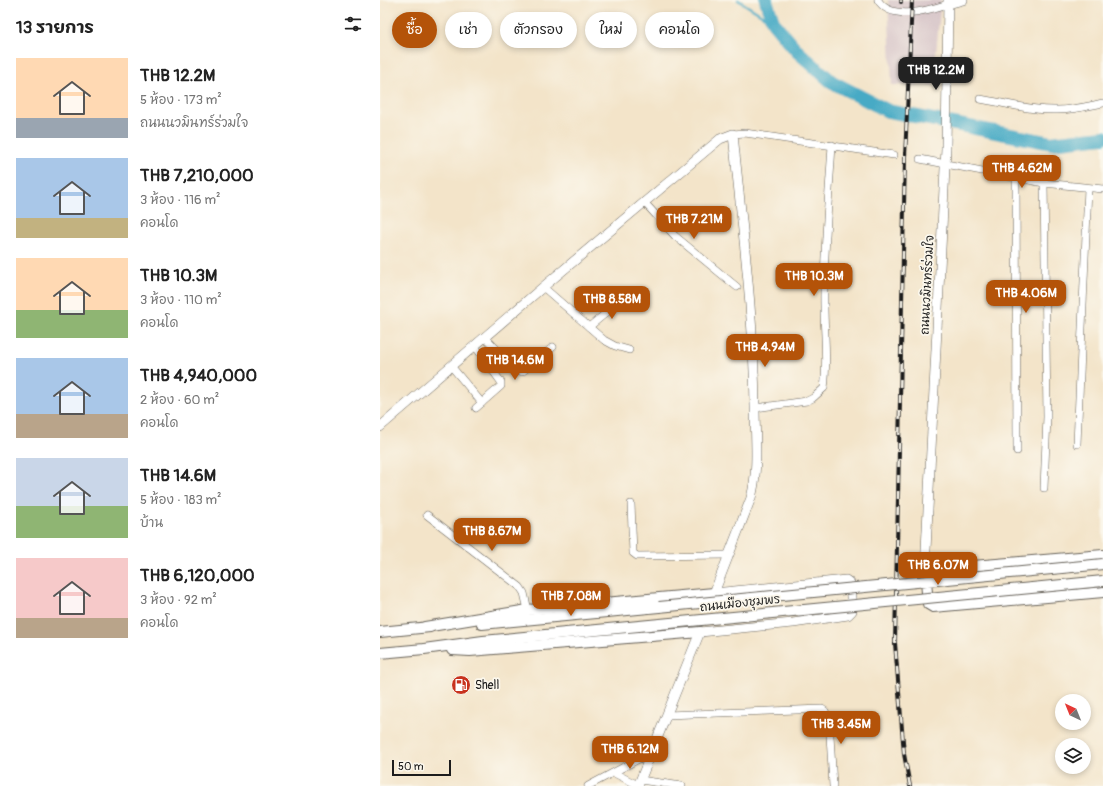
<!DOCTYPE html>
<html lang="th">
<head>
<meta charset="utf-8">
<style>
  :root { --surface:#fff; --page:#f2f2f2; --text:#222; --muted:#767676; --accent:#b45309 }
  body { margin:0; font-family:Pangolin,"Playpen Sans Thai",sans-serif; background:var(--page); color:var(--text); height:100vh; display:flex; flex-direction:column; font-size:15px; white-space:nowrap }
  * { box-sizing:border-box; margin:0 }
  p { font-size:13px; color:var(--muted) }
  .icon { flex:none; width:22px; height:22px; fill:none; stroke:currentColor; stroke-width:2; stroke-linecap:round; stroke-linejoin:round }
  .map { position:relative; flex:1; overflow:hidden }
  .details { display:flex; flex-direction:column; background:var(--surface); width:380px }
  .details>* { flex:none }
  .banner { position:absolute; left:12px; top:12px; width:380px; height:36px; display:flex; gap:8px }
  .needle { width:26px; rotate:317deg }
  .buttons { position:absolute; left:675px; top:694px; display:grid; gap:8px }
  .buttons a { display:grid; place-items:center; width:36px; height:36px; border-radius:50%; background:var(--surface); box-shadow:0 2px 6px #0003; font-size:20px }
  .scale { position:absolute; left:12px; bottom:10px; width:59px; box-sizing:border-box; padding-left:4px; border:2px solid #1c1c1c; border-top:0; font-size:11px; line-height:14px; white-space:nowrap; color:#1c1c1c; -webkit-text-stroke:3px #fbf7ec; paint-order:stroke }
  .price { position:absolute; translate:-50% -34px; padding:0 9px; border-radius:8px; background:var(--accent); color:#fff; font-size:13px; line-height:26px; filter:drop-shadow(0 1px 2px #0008) }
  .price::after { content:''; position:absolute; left:50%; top:24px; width:12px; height:9px; margin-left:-6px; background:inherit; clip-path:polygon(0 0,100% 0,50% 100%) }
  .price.selected { background:#222; color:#fff }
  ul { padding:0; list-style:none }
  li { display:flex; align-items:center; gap:12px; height:100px; padding:0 16px }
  li span { display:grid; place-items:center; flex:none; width:112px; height:80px; border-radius:0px; color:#555 }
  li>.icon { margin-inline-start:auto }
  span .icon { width:48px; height:48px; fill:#fffc; stroke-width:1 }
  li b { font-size:17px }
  h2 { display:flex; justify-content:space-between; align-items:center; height:48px; padding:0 16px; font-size:17px }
  .tag { padding:0 14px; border-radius:18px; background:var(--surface); box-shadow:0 2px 6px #0003; font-size:14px; line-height:36px }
  .tag.selected { background:var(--accent); color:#fff }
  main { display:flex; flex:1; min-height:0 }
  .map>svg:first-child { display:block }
  .industrial { fill:#d2bec3 }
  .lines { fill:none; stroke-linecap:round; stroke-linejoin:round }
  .stream { stroke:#46aac5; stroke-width:2.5 }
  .river { stroke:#46aac5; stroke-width:14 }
  .minor-casing { stroke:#676259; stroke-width:8 }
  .tertiary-casing { stroke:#676259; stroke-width:10 }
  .secondary-casing { stroke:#676259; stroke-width:12 }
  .minor { stroke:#fff; stroke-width:7 }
  .tertiary { stroke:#fff; stroke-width:9 }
  .secondary { stroke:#fff; stroke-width:10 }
  .rail-casing { stroke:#1c1c1c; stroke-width:4 }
  .rail { stroke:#fbf7ec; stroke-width:2.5; stroke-dasharray:8; stroke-linecap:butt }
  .secondary-bridge-casing { stroke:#676259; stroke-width:12; stroke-linecap:butt }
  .secondary-bridge { stroke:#fff; stroke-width:10 }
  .labels { text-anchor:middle; stroke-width:3.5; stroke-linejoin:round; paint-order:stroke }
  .street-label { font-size:12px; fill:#1c1c1c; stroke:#fbf7ec }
  .poi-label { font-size:12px; fill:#1c1c1c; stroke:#fbf7ec; text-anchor:start }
</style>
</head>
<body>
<main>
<section class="details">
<h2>13 รายการ<svg class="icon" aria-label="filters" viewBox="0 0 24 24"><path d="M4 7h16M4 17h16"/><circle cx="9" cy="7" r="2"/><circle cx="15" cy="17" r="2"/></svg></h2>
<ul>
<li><span style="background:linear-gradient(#ffd9b3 75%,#9aa5b1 0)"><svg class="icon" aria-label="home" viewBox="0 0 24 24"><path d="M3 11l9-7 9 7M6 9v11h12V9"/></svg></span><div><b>THB 12.2M</b><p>5 ห้อง · 173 m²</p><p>ถนนนวมินทร์ร่วมใจ</p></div></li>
<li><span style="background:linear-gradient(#a9c7e8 75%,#c2b280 0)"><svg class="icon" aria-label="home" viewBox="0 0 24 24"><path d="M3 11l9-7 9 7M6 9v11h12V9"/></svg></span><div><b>THB 7,210,000</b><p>3 ห้อง · 116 m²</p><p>คอนโด</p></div></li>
<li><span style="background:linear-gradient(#ffd9b3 65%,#8fb573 0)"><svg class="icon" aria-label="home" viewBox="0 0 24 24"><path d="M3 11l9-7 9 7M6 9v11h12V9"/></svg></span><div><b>THB 10.3M</b><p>3 ห้อง · 110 m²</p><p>คอนโด</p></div></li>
<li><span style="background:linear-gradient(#a9c7e8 70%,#b9a48a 0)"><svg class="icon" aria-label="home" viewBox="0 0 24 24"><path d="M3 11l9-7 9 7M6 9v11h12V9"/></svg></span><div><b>THB 4,940,000</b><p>2 ห้อง · 60 m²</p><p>คอนโด</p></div></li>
<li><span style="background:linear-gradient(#c9d6e8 60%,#8fb573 0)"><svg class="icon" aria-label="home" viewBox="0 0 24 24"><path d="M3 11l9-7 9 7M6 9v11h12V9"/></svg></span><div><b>THB 14.6M</b><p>5 ห้อง · 183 m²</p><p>บ้าน</p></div></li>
<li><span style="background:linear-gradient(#f6c9c9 75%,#b9a48a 0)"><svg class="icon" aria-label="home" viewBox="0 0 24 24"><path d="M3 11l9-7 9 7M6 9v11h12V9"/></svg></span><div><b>THB 6,120,000</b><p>3 ห้อง · 92 m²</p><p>คอนโด</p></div></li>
</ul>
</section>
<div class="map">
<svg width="723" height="786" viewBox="0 0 723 786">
  <rect width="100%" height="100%" fill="#fbf7ec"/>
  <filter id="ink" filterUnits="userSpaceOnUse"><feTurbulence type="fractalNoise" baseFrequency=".025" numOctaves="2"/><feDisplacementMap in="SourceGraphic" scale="8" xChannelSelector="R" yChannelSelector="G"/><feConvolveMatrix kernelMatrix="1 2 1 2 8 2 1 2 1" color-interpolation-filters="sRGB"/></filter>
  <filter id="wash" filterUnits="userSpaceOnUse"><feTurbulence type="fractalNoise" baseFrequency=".012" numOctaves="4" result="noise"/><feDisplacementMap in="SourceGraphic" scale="16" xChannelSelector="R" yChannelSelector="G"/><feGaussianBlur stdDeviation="0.9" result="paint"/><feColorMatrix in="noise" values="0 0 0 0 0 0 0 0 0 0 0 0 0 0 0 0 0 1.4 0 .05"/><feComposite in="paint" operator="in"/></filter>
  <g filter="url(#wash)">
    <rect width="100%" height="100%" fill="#f3e4c9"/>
    <!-- industrial -->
    <path class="industrial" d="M508,0H561L553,85H512Z"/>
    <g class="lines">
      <!-- stream -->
      <path class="stream" d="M358,0L393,22"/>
      <!-- river -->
      <path class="river" d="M386,0L393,22L417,51L452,82L508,111L671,143L723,137"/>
    </g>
  </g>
  <g filter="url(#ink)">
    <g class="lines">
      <defs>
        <g id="minor">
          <path d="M498,0C511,22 549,10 568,4"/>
          <path d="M600,99C625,103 652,111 677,110C693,110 708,106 723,103"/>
          <path d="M353,134L365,133L514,155"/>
          <path d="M540,159L664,183L723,189"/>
          <path d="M636,178L637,451"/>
          <path d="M264,202L295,236L357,287"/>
          <path d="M163,287L224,340L235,346L249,350"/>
          <path d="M209,327L243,299"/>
          <path d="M105,337L138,372H142L173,347"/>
          <path d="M95,346L121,382V386L96,408"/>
          <path d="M71,366L102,403"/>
          <path d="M375,408L427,401L433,398L444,388C448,360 444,334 444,306C443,253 449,198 452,145"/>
          <path d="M697,444L708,188"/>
          <path d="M664,488L667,417L664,183"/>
          <path d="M251,504L253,553L257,556L348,555"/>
          <path d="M47,515L140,587L144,593L148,610"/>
          <path d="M287,715L442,709L445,711L449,719L453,786"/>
          <path d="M234,773L258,785"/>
          <path d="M260,780L302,786"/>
          <path d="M208,786L272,752"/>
        </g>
        <g id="tertiary">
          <path d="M568,4L583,0"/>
          <path d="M0,427L163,287L340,139L353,134C362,225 374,316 375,407C375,438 379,468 371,498L334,593L466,580L470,583L472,611L468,615L413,623L320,632L258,786"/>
          <path d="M545,570L566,148L568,0"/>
        </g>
        <g id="secondary">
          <path d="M723,555L545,570L548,604L553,607L723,592"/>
          <path d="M102,624L279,607"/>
          <path d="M45,627L148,610L334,593"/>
          <path d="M0,632L50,627"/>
          <path d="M72,650L90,651L320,632"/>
          <path d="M0,653L44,649L103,641L280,624"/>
        </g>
      </defs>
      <!-- minor casing -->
      <use href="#minor" class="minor-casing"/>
      <!-- tertiary casing -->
      <use href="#tertiary" class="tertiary-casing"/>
      <!-- secondary casing -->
      <use href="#secondary" class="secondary-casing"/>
      <!-- minor -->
      <use href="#minor" class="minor"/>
      <!-- tertiary -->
      <use href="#tertiary" class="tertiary"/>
      <!-- secondary -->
      <use href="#secondary" class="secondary"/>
      <defs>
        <g id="rail">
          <path d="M521,2V0"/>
          <path d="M530,786L524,754L515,643L525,157L532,0"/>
        </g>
      </defs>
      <!-- rail casing -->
      <use href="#rail" class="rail-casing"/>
      <!-- rail -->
      <use href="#rail" class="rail"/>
      <defs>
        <g id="secondary-bridge">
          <path d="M279,607L723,564"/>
          <path d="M280,624L723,581"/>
        </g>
      </defs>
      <!-- secondary-bridge casing -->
      <use href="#secondary-bridge" class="secondary-bridge-casing"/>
      <!-- secondary-bridge -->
      <use href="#secondary-bridge" class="secondary-bridge"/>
    </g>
  </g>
  <!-- icons -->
  <defs>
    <symbol id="fuel-disc" viewBox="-11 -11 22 22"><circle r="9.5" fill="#c8321e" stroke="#fbf7ec"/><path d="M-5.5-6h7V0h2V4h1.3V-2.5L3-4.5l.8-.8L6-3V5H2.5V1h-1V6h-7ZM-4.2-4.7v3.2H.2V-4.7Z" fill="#fff"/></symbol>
  </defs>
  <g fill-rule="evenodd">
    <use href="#fuel-disc" x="70" y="674" width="22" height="22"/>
  </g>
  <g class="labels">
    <!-- street labels -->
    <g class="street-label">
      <text transform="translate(547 285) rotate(-87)" y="4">ถนนนวมินทร์ร่วมใจ</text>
      <text transform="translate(360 603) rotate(-6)" y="4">ถนนเมืองชุมพร</text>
    </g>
    <!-- poi labels -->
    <g class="poi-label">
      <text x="95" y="689">Shell</text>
    </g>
  </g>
</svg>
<div class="buttons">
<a><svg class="needle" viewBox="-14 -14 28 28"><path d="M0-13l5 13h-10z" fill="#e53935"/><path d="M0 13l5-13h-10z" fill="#767676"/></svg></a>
<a><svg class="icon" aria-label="layers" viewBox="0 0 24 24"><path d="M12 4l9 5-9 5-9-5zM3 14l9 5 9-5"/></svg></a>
</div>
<div class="scale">50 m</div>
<b class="price selected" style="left:556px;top:91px">THB 12.2M</b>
<b class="price" style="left:642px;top:189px">THB 4.62M</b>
<b class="price" style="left:314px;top:240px">THB 7.21M</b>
<b class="price" style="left:434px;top:297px">THB 10.3M</b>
<b class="price" style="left:646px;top:314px">THB 4.06M</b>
<b class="price" style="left:232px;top:320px">THB 8.58M</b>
<b class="price" style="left:385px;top:368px">THB 4.94M</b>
<b class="price" style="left:135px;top:381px">THB 14.6M</b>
<b class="price" style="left:112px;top:552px">THB 8.67M</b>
<b class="price" style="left:558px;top:586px">THB 6.07M</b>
<b class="price" style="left:191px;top:617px">THB 7.08M</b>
<b class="price" style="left:461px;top:745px">THB 3.45M</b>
<b class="price" style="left:250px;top:770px">THB 6.12M</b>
<div class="banner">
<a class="tag selected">ซื้อ</a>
<a class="tag">เช่า</a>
<a class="tag">ตัวกรอง</a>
<a class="tag">ใหม่</a>
<a class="tag">คอนโด</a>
</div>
</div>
</main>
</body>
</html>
